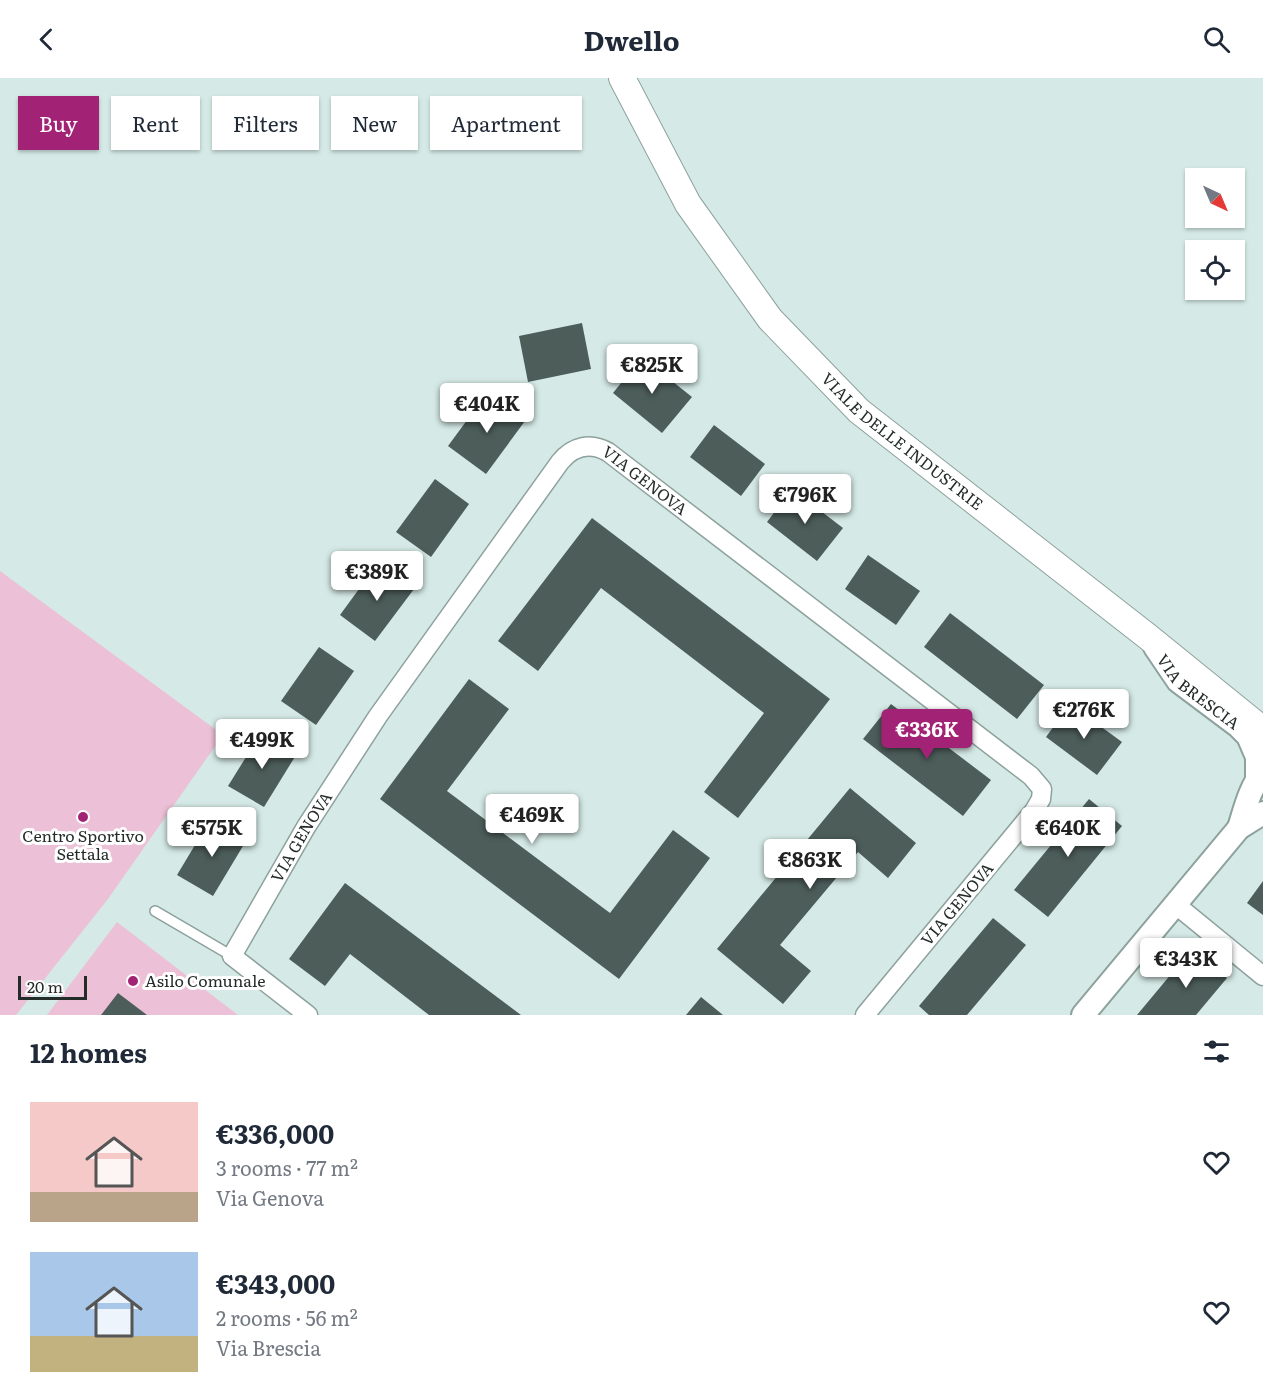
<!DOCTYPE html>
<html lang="en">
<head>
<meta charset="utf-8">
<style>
  :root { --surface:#fff; --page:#f2f2f3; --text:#1f2937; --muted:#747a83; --accent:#a22375 }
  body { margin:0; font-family:Literata,serif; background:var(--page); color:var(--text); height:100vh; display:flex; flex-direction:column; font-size:22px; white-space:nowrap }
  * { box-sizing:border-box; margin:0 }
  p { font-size:20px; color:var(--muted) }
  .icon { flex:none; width:33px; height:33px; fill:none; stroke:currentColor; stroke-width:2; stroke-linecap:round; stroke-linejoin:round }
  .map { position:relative; height:937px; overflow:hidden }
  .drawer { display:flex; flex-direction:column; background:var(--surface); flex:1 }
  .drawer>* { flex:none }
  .top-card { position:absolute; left:18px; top:18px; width:600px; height:54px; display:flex; gap:12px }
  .needle { width:39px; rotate:136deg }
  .fabs { position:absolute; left:1185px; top:90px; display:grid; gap:12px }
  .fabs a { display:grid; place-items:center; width:60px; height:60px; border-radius:0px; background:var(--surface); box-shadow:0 2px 4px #0004; font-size:30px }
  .scale { position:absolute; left:18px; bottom:15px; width:69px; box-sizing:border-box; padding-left:6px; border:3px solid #242c2a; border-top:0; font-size:16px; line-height:21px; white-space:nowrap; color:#242c2a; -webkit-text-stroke:4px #fff; paint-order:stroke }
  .price { position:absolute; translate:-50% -51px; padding:0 14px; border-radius:6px; background:#fff; color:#222; font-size:20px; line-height:39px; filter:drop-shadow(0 2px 3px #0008) }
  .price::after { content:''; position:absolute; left:50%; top:36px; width:18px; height:14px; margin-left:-9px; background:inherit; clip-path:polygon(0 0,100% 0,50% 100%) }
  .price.on { background:var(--accent); color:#fff }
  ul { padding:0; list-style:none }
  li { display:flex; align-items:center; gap:18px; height:150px; padding:0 30px }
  li span { display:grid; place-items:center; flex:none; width:168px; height:120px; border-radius:0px; color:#555 }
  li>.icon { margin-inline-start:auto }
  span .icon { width:72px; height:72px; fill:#fffc; stroke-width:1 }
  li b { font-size:26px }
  h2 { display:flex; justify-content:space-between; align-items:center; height:72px; padding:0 30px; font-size:26px }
  .chip { padding:0 21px; border-radius:0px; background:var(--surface); box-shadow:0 2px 4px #0004; font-size:21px; line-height:54px }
  .chip.on { background:var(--accent); color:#fff }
  header { display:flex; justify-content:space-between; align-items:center; height:78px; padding:0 30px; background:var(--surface); font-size:27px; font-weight:700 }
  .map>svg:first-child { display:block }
  .green { fill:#ecc1d7 }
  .building { fill:#4c5d5a }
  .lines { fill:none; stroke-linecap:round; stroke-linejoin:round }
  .service-casing { stroke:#8da19d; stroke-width:12 }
  .minor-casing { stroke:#8da19d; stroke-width:21 }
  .tertiary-casing { stroke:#8da19d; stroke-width:26 }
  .secondary-casing { stroke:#8da19d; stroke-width:28 }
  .service { stroke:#fff; stroke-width:9 }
  .minor { stroke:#fff; stroke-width:18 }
  .tertiary { stroke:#fff; stroke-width:22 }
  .secondary { stroke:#fff; stroke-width:26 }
  .poi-dot { fill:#a22375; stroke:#fff; stroke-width:2 }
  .labels { text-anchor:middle; stroke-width:6; stroke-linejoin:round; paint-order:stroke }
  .street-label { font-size:16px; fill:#242c2a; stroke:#fff }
  .poi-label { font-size:16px; fill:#242c2a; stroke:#fff }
</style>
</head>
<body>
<header><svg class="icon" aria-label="back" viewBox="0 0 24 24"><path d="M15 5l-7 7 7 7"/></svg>Dwello<svg class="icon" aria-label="search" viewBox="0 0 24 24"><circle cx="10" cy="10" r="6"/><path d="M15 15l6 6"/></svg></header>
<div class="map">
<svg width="1263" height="937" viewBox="0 0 1263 937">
  <rect width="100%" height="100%" fill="#d5eae6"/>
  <!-- green -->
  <g class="green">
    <path d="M0,493L223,657L108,821L16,937H0Z"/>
    <path d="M117,844L238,937H47Z"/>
  </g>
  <!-- building -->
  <g class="building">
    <path d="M582,245L591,291L528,304L519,258Z"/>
    <path d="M642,279L692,319L662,355L613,315Z"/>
    <path d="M487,315L525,343L486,396L448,368Z"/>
    <path d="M714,347L765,386L741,418L690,379Z"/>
    <path d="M435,401L469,426L431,479L396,454Z"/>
    <path d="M792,411L843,450L817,483L767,444Z"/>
    <path d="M592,440L830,621L738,740L704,714L764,635L601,510L538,593L498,563Z"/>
    <path d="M868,477L920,513L896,547L845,511Z"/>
    <path d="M378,485L414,511L375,563L340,537Z"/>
    <path d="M950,535L1044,607L1017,641L924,569Z"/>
    <path d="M319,569L354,593L316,647L281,623Z"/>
    <path d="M469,601L509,631L447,713L610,835L673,752L710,780L619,901L380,721Z"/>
    <path d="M891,626L991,702L963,738L863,661Z"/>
    <path d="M1070,626L1122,664L1097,697L1046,659Z"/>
    <path d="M261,655L296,677L264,729L228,708Z"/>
    <path d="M850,710L916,765L888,800L858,774L780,867L811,893L783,926L717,871Z"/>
    <path d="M1089,721L1122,748L1048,839L1014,812Z"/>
    <path d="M210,742L246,763L213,818L177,797Z"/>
    <path d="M1263,803V837L1247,825Z"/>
    <path d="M345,805L521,937H429L350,876L325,908L289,881Z"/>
    <path d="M993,840L1026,867L967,937H929L919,928Z"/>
    <path d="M1192,871L1227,900L1196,937H1137Z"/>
    <path d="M118,915L147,937H101Z"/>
    <path d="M701,919L723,937H686Z"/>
  </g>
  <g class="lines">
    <defs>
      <path id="service" d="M155,833L232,878"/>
      <g id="minor">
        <path d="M1175,826L1263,898"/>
        <path id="s1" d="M308,937L232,878L306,749L378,638L560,384C573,368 590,364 608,374L1031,698L1042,711L1041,721L1034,733L865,937"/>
      </g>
      <g id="tertiary">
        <path id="s2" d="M1155,569L1178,603L1238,648L1248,658L1257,679V702"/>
        <path d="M1239,750C1245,731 1250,709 1263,694"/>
        <path d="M1083,937L1239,750L1263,735"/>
      </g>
      <g id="secondary">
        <path id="s3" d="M622,0L688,126L770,241L859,333L1147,558L1263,652"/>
      </g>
    </defs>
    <!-- service casing -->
    <use href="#service" class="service-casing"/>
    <!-- minor casing -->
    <use href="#minor" class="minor-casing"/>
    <!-- tertiary casing -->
    <use href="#tertiary" class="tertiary-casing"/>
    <!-- secondary casing -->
    <use href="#secondary" class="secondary-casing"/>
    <!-- service -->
    <use href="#service" class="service"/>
    <!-- minor -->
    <use href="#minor" class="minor"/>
    <!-- tertiary -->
    <use href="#tertiary" class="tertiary"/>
    <!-- secondary -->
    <use href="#secondary" class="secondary"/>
  </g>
  <!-- markers -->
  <g class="poi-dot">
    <circle cx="83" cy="739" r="6"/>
    <circle cx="133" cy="903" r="6"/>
  </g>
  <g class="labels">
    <!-- street labels -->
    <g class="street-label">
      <text dy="6" stroke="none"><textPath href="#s3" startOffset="464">VIALE DELLE INDUSTRIE</textPath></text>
      <text dy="6" stroke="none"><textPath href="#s1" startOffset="790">VIA GENOVA</textPath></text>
      <text dy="6" stroke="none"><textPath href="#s2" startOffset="63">VIA BRESCIA</textPath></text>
      <text dy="6" stroke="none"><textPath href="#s1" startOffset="234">VIA GENOVA</textPath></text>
      <text transform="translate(957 826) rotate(-50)" y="6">VIA GENOVA</text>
    </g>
    <!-- poi labels -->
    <g class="poi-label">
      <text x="83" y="764">Centro Sportivo<tspan x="83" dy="18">Settala</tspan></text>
      <text x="145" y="909" text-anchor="start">Asilo Comunale</text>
    </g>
  </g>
</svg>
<div class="fabs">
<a><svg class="needle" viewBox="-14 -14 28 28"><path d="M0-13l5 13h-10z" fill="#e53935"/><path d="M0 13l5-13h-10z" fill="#747a83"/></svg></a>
<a><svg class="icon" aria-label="locate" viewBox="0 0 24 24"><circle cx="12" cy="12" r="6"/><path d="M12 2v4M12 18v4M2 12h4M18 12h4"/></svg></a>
</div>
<div class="scale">20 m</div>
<b class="price" style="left:652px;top:317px">€825K</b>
<b class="price" style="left:487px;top:356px">€404K</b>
<b class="price" style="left:805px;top:447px">€796K</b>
<b class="price" style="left:377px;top:524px">€389K</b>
<b class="price" style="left:1084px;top:662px">€276K</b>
<b class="price on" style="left:927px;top:682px">€336K</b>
<b class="price" style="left:262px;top:692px">€499K</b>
<b class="price" style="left:532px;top:767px">€469K</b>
<b class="price" style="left:212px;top:780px">€575K</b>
<b class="price" style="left:1068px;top:780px">€640K</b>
<b class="price" style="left:810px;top:812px">€863K</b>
<b class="price" style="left:1186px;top:911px">€343K</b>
<div class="top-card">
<a class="chip on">Buy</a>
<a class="chip">Rent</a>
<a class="chip">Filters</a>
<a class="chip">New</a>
<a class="chip">Apartment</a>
</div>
</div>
<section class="drawer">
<h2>12 homes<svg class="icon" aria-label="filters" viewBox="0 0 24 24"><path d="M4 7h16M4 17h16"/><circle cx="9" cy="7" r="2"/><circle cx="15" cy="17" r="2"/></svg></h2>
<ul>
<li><span style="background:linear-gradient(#f6c9c9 75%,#b9a48a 0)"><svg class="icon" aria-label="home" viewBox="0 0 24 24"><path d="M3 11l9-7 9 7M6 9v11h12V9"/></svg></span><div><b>€336,000</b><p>3 rooms · 77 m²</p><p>Via Genova</p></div><svg class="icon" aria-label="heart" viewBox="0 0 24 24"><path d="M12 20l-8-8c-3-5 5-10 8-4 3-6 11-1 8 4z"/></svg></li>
<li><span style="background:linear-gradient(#a9c7e8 70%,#c2b280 0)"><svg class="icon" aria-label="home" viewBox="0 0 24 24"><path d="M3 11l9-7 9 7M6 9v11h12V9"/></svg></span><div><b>€343,000</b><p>2 rooms · 56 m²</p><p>Via Brescia</p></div><svg class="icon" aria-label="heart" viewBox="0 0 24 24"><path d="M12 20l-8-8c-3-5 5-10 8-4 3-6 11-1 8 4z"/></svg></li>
</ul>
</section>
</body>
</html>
